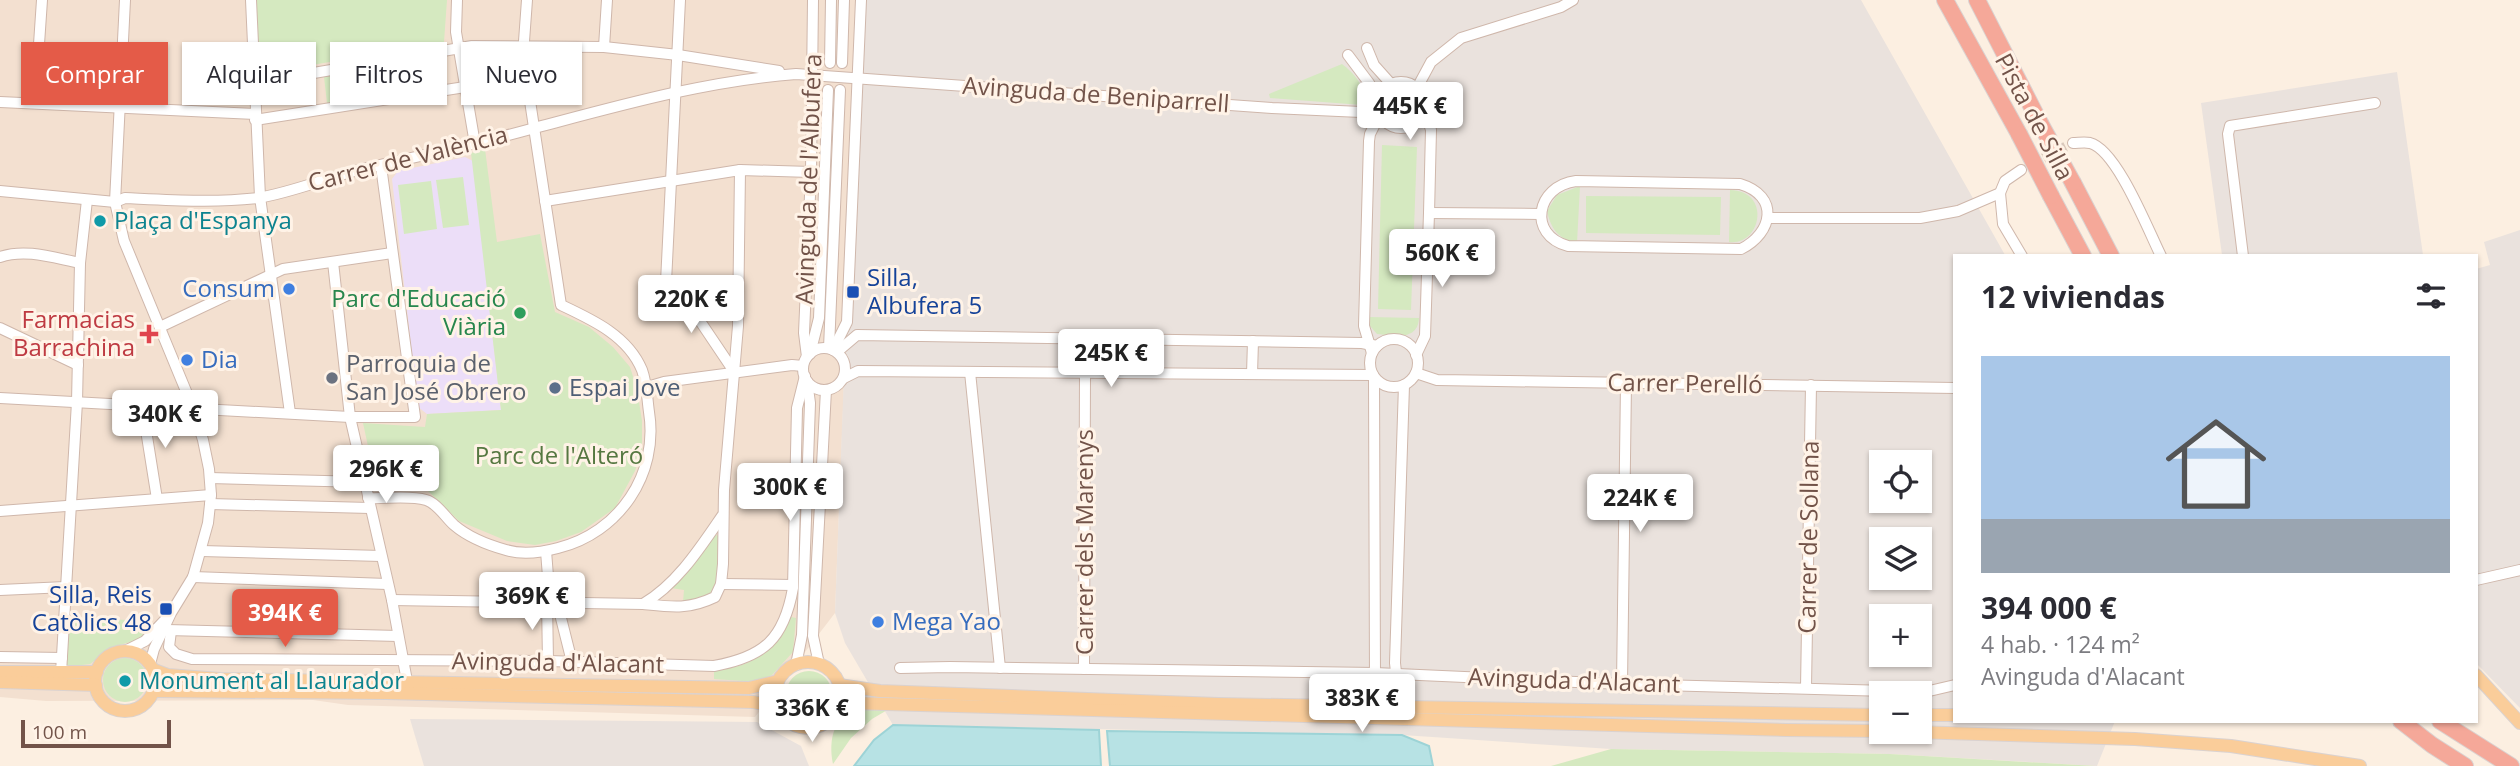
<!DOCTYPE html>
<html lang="es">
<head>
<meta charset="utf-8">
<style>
  :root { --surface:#fff; --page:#f7f7f7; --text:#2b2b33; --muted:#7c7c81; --accent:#e45b48 }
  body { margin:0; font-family:"Open Sans",sans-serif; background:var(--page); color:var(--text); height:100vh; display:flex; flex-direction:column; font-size:26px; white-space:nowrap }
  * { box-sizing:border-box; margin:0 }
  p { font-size:23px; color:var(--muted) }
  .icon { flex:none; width:38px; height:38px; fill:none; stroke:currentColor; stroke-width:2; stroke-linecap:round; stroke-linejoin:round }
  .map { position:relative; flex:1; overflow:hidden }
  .side { position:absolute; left:1953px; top:254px; width:525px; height:469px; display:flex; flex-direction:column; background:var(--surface); border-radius:0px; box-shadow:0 2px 5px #0004 }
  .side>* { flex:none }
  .hud { position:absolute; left:21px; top:42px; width:665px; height:63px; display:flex; gap:14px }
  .buttons { position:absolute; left:1869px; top:450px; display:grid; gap:14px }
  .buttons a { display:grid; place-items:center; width:63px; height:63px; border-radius:0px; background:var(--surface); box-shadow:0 2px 5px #0004; font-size:35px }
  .scale { position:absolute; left:21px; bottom:18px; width:150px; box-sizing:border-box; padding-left:7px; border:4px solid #725349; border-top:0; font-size:19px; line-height:24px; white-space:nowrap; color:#725349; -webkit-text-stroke:5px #fff3e7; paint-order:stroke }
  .price { position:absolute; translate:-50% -60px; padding:0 16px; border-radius:7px; background:#fff; color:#222; font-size:23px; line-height:46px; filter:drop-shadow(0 2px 4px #0008) }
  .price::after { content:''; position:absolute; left:50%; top:42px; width:21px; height:16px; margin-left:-10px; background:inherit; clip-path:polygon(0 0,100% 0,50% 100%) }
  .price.selected { background:var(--accent); color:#fff }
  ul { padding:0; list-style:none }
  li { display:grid; align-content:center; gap:14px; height:371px; padding:0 28px }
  li span { display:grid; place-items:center; height:217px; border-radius:0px; color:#555 }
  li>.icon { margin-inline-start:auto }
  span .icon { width:126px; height:126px; fill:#fffc; stroke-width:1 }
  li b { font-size:30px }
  h2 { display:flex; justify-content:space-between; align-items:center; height:84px; padding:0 28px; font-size:30px }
  .tag { padding:0 24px; border-radius:0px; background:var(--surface); box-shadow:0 2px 5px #0004; font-size:24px; line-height:63px }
  .tag.selected { background:var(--accent); color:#fff }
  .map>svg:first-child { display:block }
  .residential { fill:#f3e0d0 }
  .industrial { fill:#eae2dd; fill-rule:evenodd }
  .education { fill:#ecdef8 }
  .green { fill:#d5e9c0 }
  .water { fill:#b7e2e4; stroke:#9dd3d6; stroke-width:2 }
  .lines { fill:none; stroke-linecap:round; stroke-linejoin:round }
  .minor-tunnel { stroke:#dac8bb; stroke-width:10; stroke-dasharray:10 5; stroke-linecap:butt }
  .minor-casing { stroke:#cfb7ab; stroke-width:12 }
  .major-casing { stroke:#dad2d0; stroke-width:14 }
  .highway-casing { stroke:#dad2d0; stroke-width:18 }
  .minor { stroke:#fff; stroke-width:10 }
  .major { stroke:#facd9a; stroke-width:12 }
  .highway { stroke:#f5a899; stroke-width:16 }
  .highway-bridge-casing { stroke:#dad2d0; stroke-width:18; stroke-linecap:butt }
  .highway-bridge { stroke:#f5a899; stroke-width:16 }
  .culture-dot { fill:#0f9aa8; stroke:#fff3e7; stroke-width:2.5 }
  .shop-dot { fill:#3f7fe0; stroke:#fff3e7; stroke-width:2.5 }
  .transit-dot { fill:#1a4fb4; stroke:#fff3e7; stroke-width:2.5 }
  .leisure-dot { fill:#2e9e5b; stroke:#fff3e7; stroke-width:2.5 }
  .health-dot { fill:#e0444e; stroke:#fff3e7; stroke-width:2.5 }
  .worship-dot { fill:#6b7280; stroke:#fff3e7; stroke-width:2.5 }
  .service-dot { fill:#5c6f8a; stroke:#fff3e7; stroke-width:2.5 }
  .labels { text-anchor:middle; stroke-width:6; stroke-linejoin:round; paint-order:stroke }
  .street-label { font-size:24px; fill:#725349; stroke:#fff3e7 }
  .culture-label { font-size:24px; fill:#0d838f; stroke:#fff3e7; text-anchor:start }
  .transit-label { font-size:24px; fill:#164399; stroke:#fff3e7; text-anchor:start }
  .shop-label { font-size:24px; fill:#366cbe; stroke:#fff3e7; text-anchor:start }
  .leisure-label { font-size:24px; fill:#27864d; stroke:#fff3e7; text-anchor:end }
  .health-label { font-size:24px; fill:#be3a42; stroke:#fff3e7; text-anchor:end }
  .worship-label { font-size:24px; fill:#5b616d; stroke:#fff3e7; text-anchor:start }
  .service-label { font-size:24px; fill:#4e5e75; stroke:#fff3e7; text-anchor:start }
  .park-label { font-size:24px; fill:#567841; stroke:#fff3e7 }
</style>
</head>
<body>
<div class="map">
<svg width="2520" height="766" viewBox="0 0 2520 766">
  <rect width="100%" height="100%" fill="#fcefe1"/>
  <!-- residential -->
  <path class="residential" d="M0,0H859L835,613L755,717L348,705L313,700L46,701L0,697Z"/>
  <!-- industrial -->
  <g class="industrial">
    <path d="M858,0H1861L2005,255L1955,256V721H2115L2097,766L1890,754L1611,749L1402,735L893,725L845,643L835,613ZM1881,462H1920V500H1881ZM1881,539H1920V578H1881ZM1881,616H1920V654H1881ZM1881,693H1920V732H1881Z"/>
    <path d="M2397,72L2423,255H2222L2201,103Z"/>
    <path d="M2520,230V708L2476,663V269L2490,265L2484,242Z"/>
    <path d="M410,719L757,722L801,746L809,766H424Z"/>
  </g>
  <!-- education -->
  <path class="education" d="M465,157L473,161L501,410L427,414L418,407L392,179L398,171Z"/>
  <!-- green -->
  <g class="green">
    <path d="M253,0H447L444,42L255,75Z"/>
    <path d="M1342,64C1354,73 1365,86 1366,102L1362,105L1270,98L1269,94Z"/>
    <path d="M388,67L392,89L327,103L324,77Z"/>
    <path d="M1382,145L1417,147L1411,310L1378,309Z"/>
    <path d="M485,149L497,242L540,234L555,312L589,327L613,347L630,367L637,389L642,421V450L635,471L615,508L581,532L556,541L535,545L507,541L459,521L428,491L379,486L376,474H374L363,423L425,427L427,414L501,410L471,153Z"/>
    <path d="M463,177L469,225L443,228L436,180Z"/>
    <path d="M431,181L437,229L404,234L398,185Z"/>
    <path d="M1580,186L1577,243C1558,239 1551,229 1547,211L1557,195Z"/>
    <path d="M1730,190C1772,191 1761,246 1729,242Z"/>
    <path d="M1586,196L1721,197L1720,235L1586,233Z"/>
    <path d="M1369,317L1419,318C1418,341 1394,336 1377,334L1370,326Z"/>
    <path d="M717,535L720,538L719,582L710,596L683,602L684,590L671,588L688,572L713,536Z"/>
    <path d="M68,617L147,621L152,630L140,639L113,647L90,664L66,667Z"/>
    <path d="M791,617L796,618L793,652L772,675L757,682L714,679V670C754,668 773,650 791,617Z"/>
    <circle cx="125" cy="680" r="22"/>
    <circle cx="809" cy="694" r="23"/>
    <path d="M859,707L889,709L872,719L851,738L833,764C828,739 834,715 859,707Z"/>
    <path d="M1611,749L1890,754L2096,766H1551Z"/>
  </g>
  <!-- water -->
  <g class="water">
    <path d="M893,725L1099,730L1101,766H854L874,740Z"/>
    <path d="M1107,731L1402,735L1429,746L1433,766H1110Z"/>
  </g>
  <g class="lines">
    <!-- minor-tunnel -->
    <path class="minor-tunnel" d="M2030,165L2073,143"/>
    <defs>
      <g id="minor">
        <path d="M125,0L115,202L124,241L193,408L203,440L209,469L211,495L208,523L193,577L171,613L154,649L150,664"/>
        <path d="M251,0L260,197L290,413"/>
        <path d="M457,0L456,32L475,144"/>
        <path d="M680,0L666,282L700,321L735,373"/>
        <path d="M604,47L607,0"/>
        <path d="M1367,48L1374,65L1391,84"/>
        <path d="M1348,55L1369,83L1378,102"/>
        <path d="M830,63L831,0"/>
        <path d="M842,63L844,0"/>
        <circle cx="1401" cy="105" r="23"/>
        <path d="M255,83L472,46L604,47L678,55L779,71"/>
        <path d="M1417,88L1431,62L1461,38L1561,7L1573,0"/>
        <path d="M0,102L255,114"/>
        <path d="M35,103L42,0"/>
        <path d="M255,120L465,87"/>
        <path d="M2073,143C2078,143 2085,142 2090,143C2117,150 2148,230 2161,256"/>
        <path d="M1576,181L1740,184C1780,196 1773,233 1741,249L1568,246C1527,235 1536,186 1576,181Z"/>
        <path d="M0,191L115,202L125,198C169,200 214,203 258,198C289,193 324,179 355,171C414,157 473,145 531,129C618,106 705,81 796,74L1272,108L1361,112L1379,109"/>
        <path d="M2000,193L2003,224L2022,256"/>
        <path d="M545,201L740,170L811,172"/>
        <path d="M1429,213L1540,214"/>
        <path d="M1768,218H1920L1958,211L2000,193L2005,181L2021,170"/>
        <path d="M2243,256L2228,134L2230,126L2375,103"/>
        <path d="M0,257C26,248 54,258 80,263"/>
        <path d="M333,262L350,417L392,600L407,681"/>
        <path d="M160,327L283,269L392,253"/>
        <path d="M0,328L78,365"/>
        <circle cx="1394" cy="363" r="24"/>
        <circle cx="824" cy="369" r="21"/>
        <path d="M829,348L840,90"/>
        <path d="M833,350L847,322L861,0"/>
        <path d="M837,352L857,335L1362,343L1377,346"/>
        <path d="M1372,353L1364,326L1369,141L1370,134L1380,114"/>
        <path d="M810,354L819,318L828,90"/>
        <path d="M1416,355L1425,336L1429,213L1431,130L1424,108"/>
        <path d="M807,357L804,333L811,172L813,0"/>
        <path d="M970,372L1000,668"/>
        <path d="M1416,373L1437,380L1955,388"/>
        <path d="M1252,374L1253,341"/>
        <path d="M844,378L858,371L1373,375"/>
        <path d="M1404,385L1395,663L1399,699L1407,707"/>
        <path d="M647,387L664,382L792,365L803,366"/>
        <path d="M0,398L350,417H415L381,166"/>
        <path d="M142,405L157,499"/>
        <path d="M210,478L365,482"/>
        <path d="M368,498C386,499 409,495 426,500C437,503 446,518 454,525C468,537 488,545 506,550C522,555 543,552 558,548C619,533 659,474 649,412C647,398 647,384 642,370C628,336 593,320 561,305L523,55L527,0"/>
        <path d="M210,504L370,508"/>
        <path d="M0,511L211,495"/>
        <path d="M202,551L381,556"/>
        <path d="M546,551L550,602"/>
        <path d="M193,577L387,584"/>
        <path d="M2476,580L2520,570"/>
        <path d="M721,584L793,585"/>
        <path d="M0,590L66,587"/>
        <path d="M392,600L643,604C671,607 688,610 715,597L721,584L723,564L724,490L738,326L740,170"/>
        <path d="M547,602L548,661"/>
        <path d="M557,602L572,662"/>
        <path d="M643,604C677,584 700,548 722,516"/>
        <path d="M167,630L398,636"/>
        <path d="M171,631L169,647L176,654L192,659L548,661L714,666C764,657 784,639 793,588L797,408L805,376"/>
        <path d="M125,651L145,641L164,621"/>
        <path d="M0,657L62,658"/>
        <path d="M819,664L813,636L826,390"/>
        <path d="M796,665L802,635L810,403L807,381"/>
        <path d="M900,668L950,667L1375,673L1622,684L1925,692L1955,685"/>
        <path d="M1084,669L1085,373"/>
        <path d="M61,673L77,402L80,263L87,200"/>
        <path d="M1622,684L1626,383"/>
        <path d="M1806,688L1811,385"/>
        <path d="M1354,706L1373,692L1375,681L1374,377"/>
      </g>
      <g id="major">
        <circle cx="125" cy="681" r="30"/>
        <circle cx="808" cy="695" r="33"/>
        <path d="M152,669L168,675L220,679L749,688L778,681"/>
        <path d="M0,672H97"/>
        <path d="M2476,675L2520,723"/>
        <path d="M0,682L96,685"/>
        <path d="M839,685L880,691L1218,704L1881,715"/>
        <path d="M153,691L386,693L753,702L768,705L779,711"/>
        <path d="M838,707L850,703L1786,730L1881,731"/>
        <path d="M1920,715H1955"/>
        <path d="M1914,732L2135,739L2231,746L2360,766"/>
      </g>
      <g id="highway">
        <path d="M1945,0L2019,134"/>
        <path d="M1977,0L2040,123"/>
        <path d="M2073,183L2111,256"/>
        <path d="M2051,196L2083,256"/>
        <path d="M2401,721L2432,745L2465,766"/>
        <path d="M2440,721L2511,766"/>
      </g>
    </defs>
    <!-- minor casing -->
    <use href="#minor" class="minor-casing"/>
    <!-- major casing -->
    <use href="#major" class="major-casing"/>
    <!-- highway casing -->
    <use href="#highway" class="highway-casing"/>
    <!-- minor -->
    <use href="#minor" class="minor"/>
    <!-- major -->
    <use href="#major" class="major"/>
    <!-- highway -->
    <use href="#highway" class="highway"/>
    <defs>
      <g id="highway-bridge">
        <path d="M2040,123L2073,183"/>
        <path d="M2019,134L2051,196"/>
      </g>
    </defs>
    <!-- highway-bridge casing -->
    <use href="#highway-bridge" class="highway-bridge-casing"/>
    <!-- highway-bridge -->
    <use href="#highway-bridge" class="highway-bridge"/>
  </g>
  <!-- markers -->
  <g class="culture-dot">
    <circle cx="100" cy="221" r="7"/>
    <circle cx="125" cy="681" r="7"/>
  </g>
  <g class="shop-dot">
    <circle cx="289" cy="289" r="7"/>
    <circle cx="187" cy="360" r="7"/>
    <circle cx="878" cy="622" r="7"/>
  </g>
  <g class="transit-dot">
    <rect x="846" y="285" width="14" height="14" rx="3.5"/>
    <rect x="159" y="602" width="14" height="14" rx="3.5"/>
  </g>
  <circle class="leisure-dot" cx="520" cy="313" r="7"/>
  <path class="health-dot" d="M145.5 323.5h7v7h7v7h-7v7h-7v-7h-7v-7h7z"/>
  <circle class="worship-dot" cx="332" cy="378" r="7"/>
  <circle class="service-dot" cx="555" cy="388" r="7"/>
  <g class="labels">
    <!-- street labels -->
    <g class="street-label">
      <text transform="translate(1096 95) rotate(4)" y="8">Avinguda de Beniparrell</text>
      <text transform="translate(2034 117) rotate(62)" y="8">Pista de Silla</text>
      <text transform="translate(408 159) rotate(-14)" y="8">Carrer de València</text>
      <text transform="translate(809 179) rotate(-88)" y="8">Avinguda de l'Albufera</text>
      <text transform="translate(1685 384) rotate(1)" y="8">Carrer Perelló</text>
      <text transform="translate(1809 537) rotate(-89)" y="8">Carrer de Sollana</text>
      <text transform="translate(1085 542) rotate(-90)" y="8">Carrer dels Marenys</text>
      <text transform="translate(558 663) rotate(1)" y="8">Avinguda d'Alacant</text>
      <text transform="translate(1574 681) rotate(2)" y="8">Avinguda d'Alacant</text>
    </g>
    <!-- culture labels -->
    <g class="culture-label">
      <text x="114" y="229">Plaça d'Espanya</text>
      <text x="139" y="689">Monument al Llaurador</text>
    </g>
    <!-- transit labels -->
    <g class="transit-label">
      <text x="867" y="286">Silla,<tspan x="867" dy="28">Albufera 5</tspan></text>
      <text x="152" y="603" text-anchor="end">Silla, Reis<tspan x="152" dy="28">Catòlics 48</tspan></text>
    </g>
    <!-- shop labels -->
    <g class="shop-label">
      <text x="275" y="297" text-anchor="end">Consum</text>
      <text x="201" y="368">Dia</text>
      <text x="892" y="630">Mega Yao</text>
    </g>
    <!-- leisure labels -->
    <g class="leisure-label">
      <text x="506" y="307">Parc d'Educació<tspan x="506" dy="28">Viària</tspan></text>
    </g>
    <!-- health labels -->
    <g class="health-label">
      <text x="135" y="328">Farmacias<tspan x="135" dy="28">Barrachina</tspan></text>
    </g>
    <!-- worship labels -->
    <g class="worship-label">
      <text x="346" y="372">Parroquia de<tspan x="346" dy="28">San José Obrero</tspan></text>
    </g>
    <!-- service labels -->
    <g class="service-label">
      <text x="569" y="396">Espai Jove</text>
    </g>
    <!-- park labels -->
    <g class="park-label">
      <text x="559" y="464">Parc de l'Alteró</text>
    </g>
  </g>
</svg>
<div class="buttons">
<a><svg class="icon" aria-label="locate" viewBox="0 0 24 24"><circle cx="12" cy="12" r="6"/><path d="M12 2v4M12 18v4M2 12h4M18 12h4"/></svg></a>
<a><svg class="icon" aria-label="layers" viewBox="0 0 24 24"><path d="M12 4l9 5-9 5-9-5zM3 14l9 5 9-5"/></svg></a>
<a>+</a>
<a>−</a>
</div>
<div class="scale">100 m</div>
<b class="price" style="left:1410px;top:142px">445K €</b>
<b class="price" style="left:1442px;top:289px">560K €</b>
<b class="price" style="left:691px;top:335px">220K €</b>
<b class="price" style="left:1111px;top:389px">245K €</b>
<b class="price" style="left:165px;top:450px">340K €</b>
<b class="price" style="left:386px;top:505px">296K €</b>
<b class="price" style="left:790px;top:523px">300K €</b>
<b class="price" style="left:1640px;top:534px">224K €</b>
<b class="price" style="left:532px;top:632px">369K €</b>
<b class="price selected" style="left:285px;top:649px">394K €</b>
<b class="price" style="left:1362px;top:734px">383K €</b>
<b class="price" style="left:812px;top:744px">336K €</b>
<div class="hud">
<a class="tag selected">Comprar</a>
<a class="tag">Alquilar</a>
<a class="tag">Filtros</a>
<a class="tag">Nuevo</a>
</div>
<section class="side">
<h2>12 viviendas<svg class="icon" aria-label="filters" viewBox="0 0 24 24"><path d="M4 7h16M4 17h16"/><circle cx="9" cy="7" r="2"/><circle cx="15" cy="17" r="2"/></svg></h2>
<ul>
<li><span style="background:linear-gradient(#a9c7e8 75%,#9aa5b1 0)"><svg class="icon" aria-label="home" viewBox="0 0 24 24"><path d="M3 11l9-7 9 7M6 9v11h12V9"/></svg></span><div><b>394 000 €</b><p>4 hab. · 124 m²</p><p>Avinguda d'Alacant</p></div></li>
</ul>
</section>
</div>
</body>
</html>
